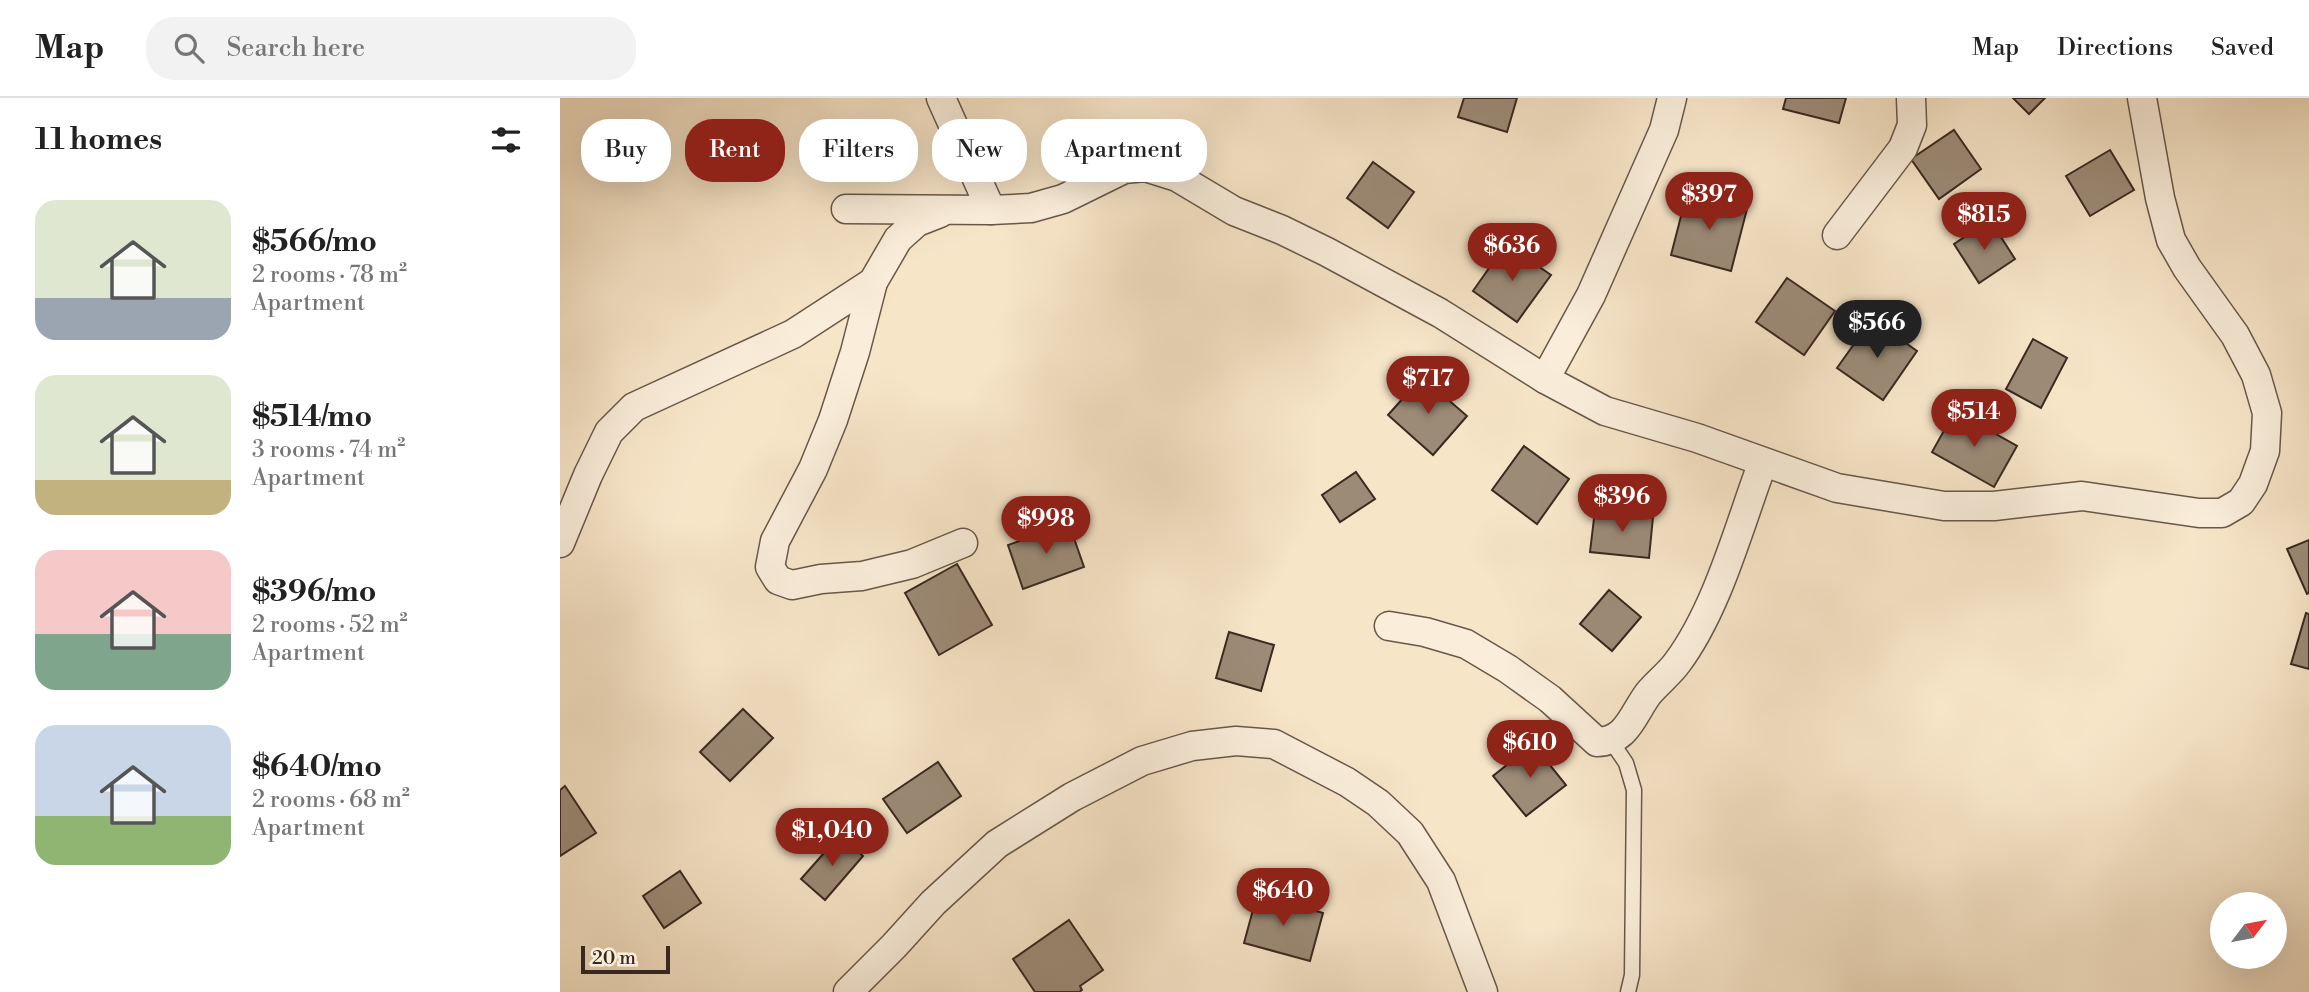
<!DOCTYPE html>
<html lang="en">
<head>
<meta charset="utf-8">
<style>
  :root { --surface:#fff; --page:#f2f2f2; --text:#222; --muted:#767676; --line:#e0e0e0; --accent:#8f2418 }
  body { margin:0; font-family:"Libre Bodoni",serif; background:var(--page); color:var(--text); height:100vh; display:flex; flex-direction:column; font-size:26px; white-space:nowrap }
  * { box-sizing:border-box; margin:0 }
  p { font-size:23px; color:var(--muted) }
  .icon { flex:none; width:38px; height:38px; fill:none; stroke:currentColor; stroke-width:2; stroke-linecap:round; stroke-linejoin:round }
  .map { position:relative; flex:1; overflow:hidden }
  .details { display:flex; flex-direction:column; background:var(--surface); width:560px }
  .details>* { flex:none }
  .guide { position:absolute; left:21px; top:21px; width:665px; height:63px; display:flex; gap:14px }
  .needle { width:46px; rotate:58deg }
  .fabs { position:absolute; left:1650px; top:794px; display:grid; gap:14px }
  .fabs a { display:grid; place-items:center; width:77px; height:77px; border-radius:50%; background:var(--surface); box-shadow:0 7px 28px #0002; font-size:35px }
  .scale { position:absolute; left:21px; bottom:18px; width:89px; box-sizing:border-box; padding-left:7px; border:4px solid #392920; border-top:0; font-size:19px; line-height:24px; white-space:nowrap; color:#392920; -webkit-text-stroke:5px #faeedb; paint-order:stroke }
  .price { position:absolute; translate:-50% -60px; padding:0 16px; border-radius:24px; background:var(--accent); color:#fff; font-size:23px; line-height:46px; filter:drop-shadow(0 2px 4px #0008) }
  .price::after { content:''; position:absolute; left:50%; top:42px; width:21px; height:16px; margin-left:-10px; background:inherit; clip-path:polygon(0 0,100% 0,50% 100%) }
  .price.on { background:#222; color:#fff }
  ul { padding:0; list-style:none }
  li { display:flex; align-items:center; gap:21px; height:175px; padding:0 35px }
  li span { display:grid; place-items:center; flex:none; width:196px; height:140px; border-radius:21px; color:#555 }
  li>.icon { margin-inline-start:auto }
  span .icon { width:84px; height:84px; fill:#fffc; stroke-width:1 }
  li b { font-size:30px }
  h2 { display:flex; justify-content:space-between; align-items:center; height:84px; padding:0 35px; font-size:30px }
  .pill { padding:0 24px; border-radius:28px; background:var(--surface); box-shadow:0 7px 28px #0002; font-size:24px; line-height:63px }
  .pill.on { background:var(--accent); color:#fff }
  header { display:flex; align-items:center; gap:42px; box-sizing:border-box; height:98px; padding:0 35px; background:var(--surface); border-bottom:2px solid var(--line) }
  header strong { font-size:33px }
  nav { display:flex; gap:38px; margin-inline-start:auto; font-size:24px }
  .search { width:490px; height:63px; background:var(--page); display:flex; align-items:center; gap:18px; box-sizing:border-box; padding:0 24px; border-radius:28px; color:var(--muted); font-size:26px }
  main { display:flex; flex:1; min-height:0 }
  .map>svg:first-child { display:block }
  .building { fill:#9c8b77; stroke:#392920; stroke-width:2 }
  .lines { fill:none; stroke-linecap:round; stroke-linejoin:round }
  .lane-casing { stroke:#68584a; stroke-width:17 }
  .street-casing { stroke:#68584a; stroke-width:31 }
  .lane { stroke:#faeedb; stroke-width:14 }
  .street { stroke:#faeedb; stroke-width:28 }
</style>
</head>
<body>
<header>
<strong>Map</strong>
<div class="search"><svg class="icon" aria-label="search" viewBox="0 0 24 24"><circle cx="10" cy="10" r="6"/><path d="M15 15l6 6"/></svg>Search here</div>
<nav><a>Map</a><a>Directions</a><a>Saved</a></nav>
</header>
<main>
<section class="details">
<h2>11 homes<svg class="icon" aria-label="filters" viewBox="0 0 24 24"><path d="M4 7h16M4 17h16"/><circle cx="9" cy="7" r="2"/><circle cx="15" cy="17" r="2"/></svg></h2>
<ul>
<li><span style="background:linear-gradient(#dfe7d0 70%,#9aa5b1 0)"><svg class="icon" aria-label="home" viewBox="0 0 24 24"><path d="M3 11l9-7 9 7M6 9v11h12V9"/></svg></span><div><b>$566/mo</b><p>2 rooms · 78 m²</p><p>Apartment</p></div></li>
<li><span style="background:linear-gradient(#dfe7d0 75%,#c2b280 0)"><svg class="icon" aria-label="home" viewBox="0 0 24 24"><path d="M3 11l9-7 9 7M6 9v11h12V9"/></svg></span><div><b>$514/mo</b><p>3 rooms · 74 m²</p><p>Apartment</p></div></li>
<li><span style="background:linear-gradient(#f6c9c9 60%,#7fa58c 0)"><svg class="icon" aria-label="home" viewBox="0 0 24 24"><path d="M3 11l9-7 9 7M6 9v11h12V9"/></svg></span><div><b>$396/mo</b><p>2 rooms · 52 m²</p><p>Apartment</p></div></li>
<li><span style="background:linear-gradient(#c9d6e8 65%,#8fb573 0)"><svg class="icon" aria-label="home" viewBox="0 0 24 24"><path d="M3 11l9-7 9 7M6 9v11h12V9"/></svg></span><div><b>$640/mo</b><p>2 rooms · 68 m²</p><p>Apartment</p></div></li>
</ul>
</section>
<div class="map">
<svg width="1749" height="894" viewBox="0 0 1749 894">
  <rect width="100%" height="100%" fill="#f7e5c8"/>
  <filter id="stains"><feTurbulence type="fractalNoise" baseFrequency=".00286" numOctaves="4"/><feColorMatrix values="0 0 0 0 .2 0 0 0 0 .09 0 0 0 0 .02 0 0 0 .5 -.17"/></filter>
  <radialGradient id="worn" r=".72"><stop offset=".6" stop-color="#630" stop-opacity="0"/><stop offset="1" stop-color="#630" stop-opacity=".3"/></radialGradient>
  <!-- building -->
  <g class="building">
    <path d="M904,0H957L947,34L898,19Z"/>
    <path d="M1226,0H1286L1279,25L1223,11Z"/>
    <path d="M1453,0H1485L1469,16Z"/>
    <path d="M1394,32L1421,71L1379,101L1351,61Z"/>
    <path d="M1550,52L1574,92L1530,118L1506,78Z"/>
    <path d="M813,64L854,94L828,130L787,100Z"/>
    <path d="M1127,95L1187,111L1171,173L1111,157Z"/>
    <path d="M1430,122L1455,161L1419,185L1394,146Z"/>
    <path d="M946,146L991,177L957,224L913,193Z"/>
    <path d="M1227,180L1275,213L1244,257L1196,224Z"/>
    <path d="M1312,221L1357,253L1323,302L1277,270Z"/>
    <path d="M1473,241L1507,260L1481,310L1446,291Z"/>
    <path d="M862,279L907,318L873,357L828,317Z"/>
    <path d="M1395,313L1457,348L1434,389L1372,354Z"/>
    <path d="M964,348L1009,381L977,426L932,392Z"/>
    <path d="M796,374L815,401L780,424L762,397Z"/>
    <path d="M1035,412L1093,419L1089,460L1030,454Z"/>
    <path d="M509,426L524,469L463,491L448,447Z"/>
    <path d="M1749,442V495L1747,496L1727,451Z"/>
    <path d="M397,466L432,527L379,557L345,495Z"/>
    <path d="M1049,492L1081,519L1052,553L1020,526Z"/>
    <path d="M1746,515L1749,516V571L1731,566Z"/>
    <path d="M669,534L714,547L701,593L656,580Z"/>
    <path d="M183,611L213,640L170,683L140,654Z"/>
    <path d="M973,646L1006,687L966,718L933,678Z"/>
    <path d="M378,664L401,698L347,735L323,701Z"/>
    <path d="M5,688L36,735L0,758V692Z"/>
    <path d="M280,737L303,758L265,802L241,781Z"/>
    <path d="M120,773L141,805L104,830L83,798Z"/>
    <path d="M697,797L763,815L750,863L684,845Z"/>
    <path d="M509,822L543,872L520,888L522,892L519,894H475L453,861Z"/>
  </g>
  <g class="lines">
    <defs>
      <path id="lane" d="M1051,643L1066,665L1074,692L1072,877L1068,894"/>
      <g id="street">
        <path d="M381,0L431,112"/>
        <path d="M286,111L431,112L471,110L503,101L564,71L585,69L617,79L674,113L722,132L767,154L880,215L985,281L1045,313L1137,340L1277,390L1384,408H1434L1522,398L1639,415H1662L1681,404L1693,386L1705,353L1707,315L1696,277L1675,237L1627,170L1611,142L1600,100L1582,0"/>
        <path d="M380,115L357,124L338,141L313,184L295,254L273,322L253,371L215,443L210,469L218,482L232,487L261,481L302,478L352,466L403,445"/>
        <path d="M1277,137L1343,50L1352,27L1351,0"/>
        <path d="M985,281L1031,197L1104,32L1112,0"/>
        <path d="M0,445L28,377L49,334L74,309L233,236L313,184"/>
        <path d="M829,528L865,534L906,546L948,571L990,601L1037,644C1067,643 1072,618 1088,596C1097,585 1109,576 1117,565C1158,510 1179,428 1203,364"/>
        <path d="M288,894L334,848L373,805L437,746L512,699L582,663L632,648L676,643L714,646L787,684L818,705L850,735L881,783L923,894"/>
      </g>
    </defs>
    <!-- lane casing -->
    <use href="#lane" class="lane-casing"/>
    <!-- street casing -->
    <use href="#street" class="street-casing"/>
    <!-- lane -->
    <use href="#lane" class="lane"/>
    <!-- street -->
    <use href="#street" class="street"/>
  </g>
  <rect width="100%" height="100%" filter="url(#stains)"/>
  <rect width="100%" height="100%" fill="url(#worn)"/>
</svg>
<div class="fabs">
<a><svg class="needle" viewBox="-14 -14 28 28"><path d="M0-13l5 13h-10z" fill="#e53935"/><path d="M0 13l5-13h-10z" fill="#767676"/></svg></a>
</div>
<div class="scale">20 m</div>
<b class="price" style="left:1149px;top:134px">$397</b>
<b class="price" style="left:1424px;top:154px">$815</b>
<b class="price" style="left:952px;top:185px">$636</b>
<b class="price on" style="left:1317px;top:262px">$566</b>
<b class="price" style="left:868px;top:318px">$717</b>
<b class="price" style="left:1414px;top:351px">$514</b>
<b class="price" style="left:1062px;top:436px">$396</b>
<b class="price" style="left:486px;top:458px">$998</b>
<b class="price" style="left:970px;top:682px">$610</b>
<b class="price" style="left:272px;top:770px">$1,040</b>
<b class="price" style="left:723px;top:830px">$640</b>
<div class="guide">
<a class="pill">Buy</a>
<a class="pill on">Rent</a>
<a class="pill">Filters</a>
<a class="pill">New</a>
<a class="pill">Apartment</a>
</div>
</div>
</main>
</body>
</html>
